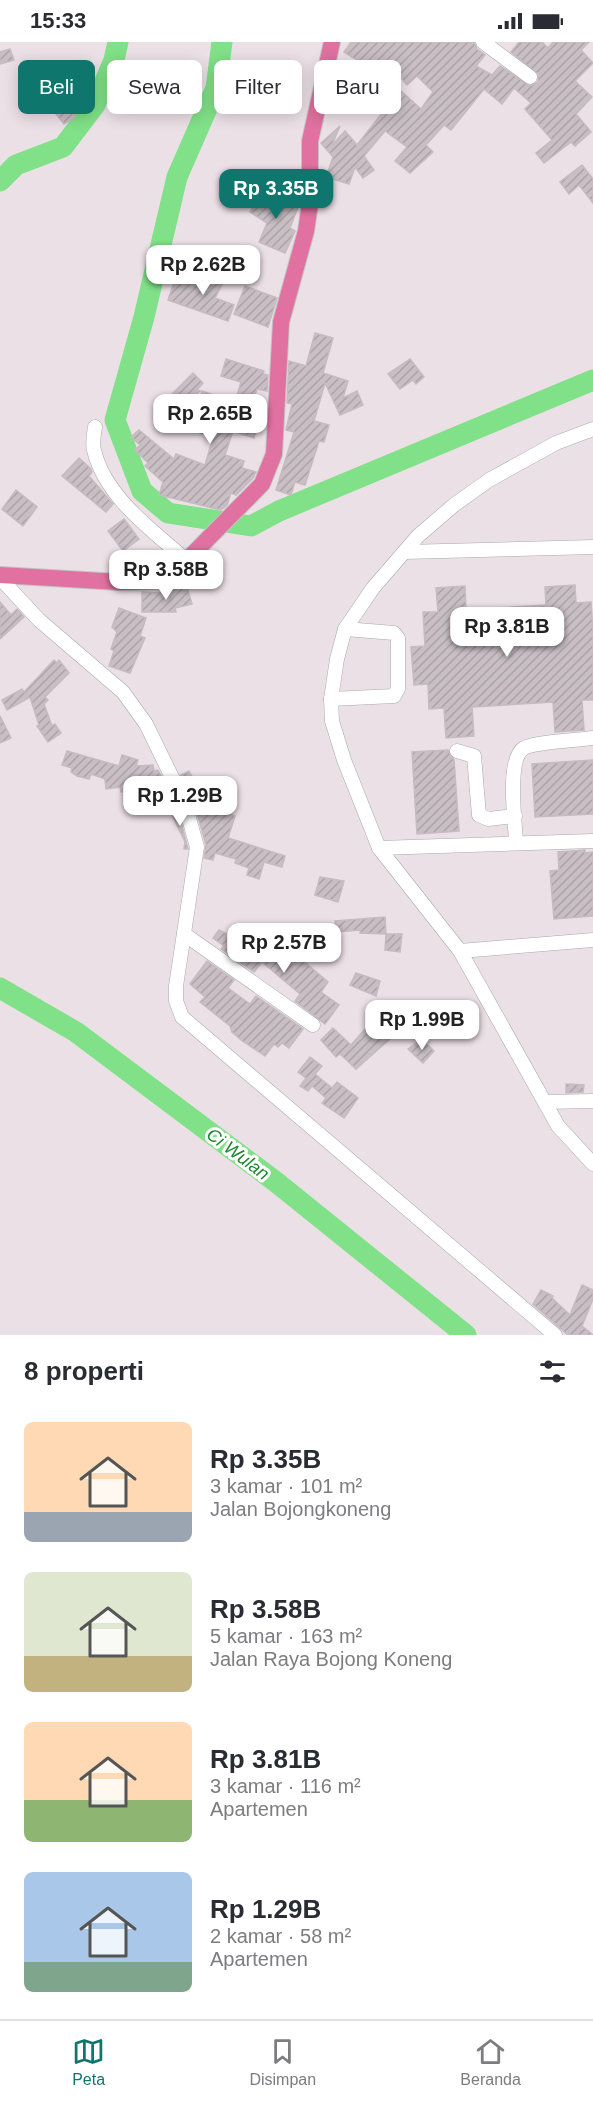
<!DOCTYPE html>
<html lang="id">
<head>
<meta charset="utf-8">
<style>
  :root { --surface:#fff; --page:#f2f2f3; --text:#2b2b33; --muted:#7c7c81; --line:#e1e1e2; --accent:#0f766e }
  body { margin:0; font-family:Helvetica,sans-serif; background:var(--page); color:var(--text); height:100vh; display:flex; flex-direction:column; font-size:22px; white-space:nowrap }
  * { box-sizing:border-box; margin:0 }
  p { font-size:20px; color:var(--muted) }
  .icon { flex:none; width:33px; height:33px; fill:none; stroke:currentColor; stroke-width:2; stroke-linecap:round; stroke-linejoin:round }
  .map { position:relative; height:1293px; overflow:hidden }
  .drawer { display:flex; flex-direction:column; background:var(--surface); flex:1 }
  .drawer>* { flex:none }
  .guide { position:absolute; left:18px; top:18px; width:558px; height:54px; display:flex; gap:12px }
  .price { position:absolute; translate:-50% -51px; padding:0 14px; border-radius:12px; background:#fff; color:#222; font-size:20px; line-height:39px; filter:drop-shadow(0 2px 3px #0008) }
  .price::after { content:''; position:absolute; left:50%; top:36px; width:18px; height:14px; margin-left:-9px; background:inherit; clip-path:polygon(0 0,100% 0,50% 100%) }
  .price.active { background:var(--accent); color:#fff }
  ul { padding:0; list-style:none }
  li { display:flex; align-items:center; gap:18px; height:150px; padding:0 24px }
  li span { display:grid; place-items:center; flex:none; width:168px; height:120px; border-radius:9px; color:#555 }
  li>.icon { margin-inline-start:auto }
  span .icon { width:72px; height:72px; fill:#fffc; stroke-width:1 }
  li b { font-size:26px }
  h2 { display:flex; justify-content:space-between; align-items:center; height:72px; padding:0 24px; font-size:26px }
  .pill { padding:0 21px; border-radius:9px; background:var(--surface); box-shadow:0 3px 15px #0003; font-size:21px; line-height:54px }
  .pill.active { background:var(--accent); color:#fff }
  .status { display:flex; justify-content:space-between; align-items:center; height:42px; padding:0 30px; background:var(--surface); direction:ltr }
  .status svg { height:16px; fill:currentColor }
  .menu { display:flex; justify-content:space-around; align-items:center; height:84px; border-top:2px solid var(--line); background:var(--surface); font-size:16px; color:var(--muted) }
  .menu a { display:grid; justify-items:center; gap:3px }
  .menu .active { color:var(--accent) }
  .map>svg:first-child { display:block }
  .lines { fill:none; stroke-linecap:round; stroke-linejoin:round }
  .river { stroke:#80e188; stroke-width:21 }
  .building { fill:url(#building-hatch); stroke:#c7bac1; stroke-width:1.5 }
  .minor-casing { stroke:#a3aba9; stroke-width:15 }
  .major-casing { stroke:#c4c4c4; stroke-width:18 }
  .minor { stroke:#fff; stroke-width:14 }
  .major { stroke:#e071a0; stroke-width:16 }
  .labels { text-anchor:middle; stroke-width:6; stroke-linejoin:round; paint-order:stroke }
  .water-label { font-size:18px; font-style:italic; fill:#1d882e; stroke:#fff }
</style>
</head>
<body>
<div class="status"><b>15:33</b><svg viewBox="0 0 49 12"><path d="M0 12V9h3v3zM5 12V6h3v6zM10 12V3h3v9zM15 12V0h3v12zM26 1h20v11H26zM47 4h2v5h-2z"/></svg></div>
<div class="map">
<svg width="593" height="1293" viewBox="0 0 593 1293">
  <defs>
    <pattern id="building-hatch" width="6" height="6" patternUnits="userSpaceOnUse" patternTransform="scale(1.5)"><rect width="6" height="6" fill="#c8bec4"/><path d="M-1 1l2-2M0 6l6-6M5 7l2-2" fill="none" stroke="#aca3a9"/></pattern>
  </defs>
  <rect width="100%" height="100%" fill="#ece0e7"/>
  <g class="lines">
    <!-- river -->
    <g class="river">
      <path d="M222,0L216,46L177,135L144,275L115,378L142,449L168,471L251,484L279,469L593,338"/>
      <path d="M0,139L16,123L63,105L95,63L114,18L118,0"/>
      <path d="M0,946L76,990L276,1140L466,1293"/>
    </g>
  </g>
  <!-- building -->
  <g class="building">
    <path d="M351,0H474L477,7L485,13L476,24L492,33L500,24L530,44L538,40V32L511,10L519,0H542L548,6L553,0H589L581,8L593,21L575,39L592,55L576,72L591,90L575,104L571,100L544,121L536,111L552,98L525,67L531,61L514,46L502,62L484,47L451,88L444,83L426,103L433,110L410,131L395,119L407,105L385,89L364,114L374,128L363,136L355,125L349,142L326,135L333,115L321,101L340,84L332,103L345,89L357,103L400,48L421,67L433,50L417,34L407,43L392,26L386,36L344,10Z"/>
    <path d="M10,7L14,18L0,22V10Z"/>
    <path d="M347,25L360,37L352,56L336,49Z"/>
    <path d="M58,43L68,52L64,56L76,75L64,82L45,58Z"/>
    <path d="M582,123L593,137V161L579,143L569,152L560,140Z"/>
    <path d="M263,149L284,159L286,154L300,160L290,186L295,189L285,211L259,200L267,181L250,170Z"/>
    <path d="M216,225L228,231L215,256L234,263L228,279L168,258L176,235L206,245Z"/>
    <path d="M245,244L277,256L268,285L234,272Z"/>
    <path d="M315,291L333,296L323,331L348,339L343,356L357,349L363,363L340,373L325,341L314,379L329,383L324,400L319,399L305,443L295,440L291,453L276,448L294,390L286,388L292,362L287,361L289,319L306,324Z"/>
    <path d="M226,317L264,329L263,332L268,333L267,349L257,347L248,375L259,378L254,396L233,389L225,413L244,419L242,426L256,430L253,436L236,453L231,451L227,463L221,468L159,453L163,440L145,424L148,421L135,408L140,403L131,395L139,388L174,417L176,412L205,423L213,395L191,388L202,349L235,360L241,340L221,334Z"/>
    <path d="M410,317L424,335L416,342L413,338L400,347L388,332Z"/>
    <path d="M193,331L203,341L197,348L200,349L180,366L170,354Z"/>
    <path d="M79,416L91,427L92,430L89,434L113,462L106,470L62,434Z"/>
    <path d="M16,448L37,465L23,484L2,467Z"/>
    <path d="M124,477L139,497L123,509L108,489Z"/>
    <path d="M575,543L576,561L591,560L593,590V658H582L584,688L555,690L553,660L472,665L474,694L446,696L444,666L429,667L428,642L414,643L411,605L425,604L423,570H438L436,546L465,544L466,568L546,563L545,545Z"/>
    <path d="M187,545L192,562L175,566L176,570H142V550L159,551Z"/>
    <path d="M0,560L11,573L17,567L24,575L0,597Z"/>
    <path d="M119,566L146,576L140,594L145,596L130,631L109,624L114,609L111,607L117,590L112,585Z"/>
    <path d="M54,618L57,621L59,618L69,631L45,655L48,658L44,662L52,684L55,682L61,691L48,700L37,684L39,683L30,655L7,668L2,658L22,647L24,650Z"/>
    <path d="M0,674L11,696L0,701Z"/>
    <path d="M448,708L454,718L459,789L417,792L412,710Z"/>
    <path d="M67,709L119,724L122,713L138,718L136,724L153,723L154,729L158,728L171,753L154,756V751L137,753L136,749L121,750L120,745L106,747L105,737L91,732L89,737L77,734L71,730L72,726L62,723Z"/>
    <path d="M593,718V772L535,775L532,722Z"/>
    <path d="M189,729L197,743L212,753L205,765L235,774L228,796L285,814L282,825L264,820L259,837L247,833L249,826L235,821L236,817L215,811L213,818L204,816L206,803L194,760L181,733Z"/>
    <path d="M173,759L177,765L188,807H184L185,800L173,775L179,773Z"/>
    <path d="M585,808V811L593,810V874L554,877L550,829L559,828L558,810Z"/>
    <path d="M320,835L344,839L338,860L315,853Z"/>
    <path d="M385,875L386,892H402L400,910L385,908L386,892L360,891L361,888L336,890L335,879Z"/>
    <path d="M219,888L253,906L258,899L293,922L299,915L307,922L328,940L321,950L339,963L325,982L295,959L300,952L262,920L254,930L221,907L224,904L213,896Z"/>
    <path d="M207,919L234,938L228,946L250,962L256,954L303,987L289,1006L282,1001L278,1005L274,1002L265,1014L241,998L232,990L230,984L200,960L205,955L190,942Z"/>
    <path d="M356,931L380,939L376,954L350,943Z"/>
    <path d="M373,978L391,996L356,1027L340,1012L336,1015L321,998L333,986L351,1003Z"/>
    <path d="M422,997L434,1009L423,1021L408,1007Z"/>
    <path d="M310,1015L322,1024L315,1032L332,1046L337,1040L358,1056L344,1076L322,1061L326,1056L312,1044L308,1049L300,1044L306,1036L298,1030Z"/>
    <path d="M566,1042L584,1043L583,1050L566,1051Z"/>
    <path d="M582,1243L593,1248V1257L582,1284L593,1293H568L533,1262L541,1248L553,1254L552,1256L570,1273Z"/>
  </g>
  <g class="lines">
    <defs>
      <g id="minor">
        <path d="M483,0L530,35"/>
        <path d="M95,385C94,392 92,401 94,408C105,455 152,488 186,518"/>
        <path d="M593,387L556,401L489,438L454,463L418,494L373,546L345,587L337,617L331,657L332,679L344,718L379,806L460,909L558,1084L593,1122"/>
        <path d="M405,510L593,505"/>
        <path d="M0,536L39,578L123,650L146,682L185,762L197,805L176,944V959L182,975L555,1293"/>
        <path d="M331,657L394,654L398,647V596L394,591L345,587"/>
        <path d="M457,709L474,714L479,773L488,777L515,774"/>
        <path d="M516,799C515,779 506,717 524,706C534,700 579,698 593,696"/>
        <path d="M379,806L593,799"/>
        <path d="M184,892L313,983"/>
        <path d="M460,909L593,898"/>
        <path d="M545,1060L593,1059"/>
      </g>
      <path id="major" d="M0,533L119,540L153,539L178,527L262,442L274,412L281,280L306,189L310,162V99L332,0"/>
    </defs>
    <!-- minor casing -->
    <use href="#minor" class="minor-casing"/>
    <!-- major casing -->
    <use href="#major" class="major-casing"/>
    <!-- minor -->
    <use href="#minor" class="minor"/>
    <!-- major -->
    <use href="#major" class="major"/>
  </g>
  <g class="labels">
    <!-- water labels -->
    <g class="water-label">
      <text transform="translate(238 1112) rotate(37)" y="6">Ci Wulan</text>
    </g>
  </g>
</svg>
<b class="price active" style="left:276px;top:178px">Rp 3.35B</b>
<b class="price" style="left:203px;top:254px">Rp 2.62B</b>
<b class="price" style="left:210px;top:403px">Rp 2.65B</b>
<b class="price" style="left:166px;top:559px">Rp 3.58B</b>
<b class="price" style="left:507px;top:616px">Rp 3.81B</b>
<b class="price" style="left:180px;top:785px">Rp 1.29B</b>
<b class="price" style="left:284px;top:932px">Rp 2.57B</b>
<b class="price" style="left:422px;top:1009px">Rp 1.99B</b>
<div class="guide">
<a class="pill active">Beli</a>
<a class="pill">Sewa</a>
<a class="pill">Filter</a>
<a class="pill">Baru</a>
</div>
</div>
<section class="drawer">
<h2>8 properti<svg class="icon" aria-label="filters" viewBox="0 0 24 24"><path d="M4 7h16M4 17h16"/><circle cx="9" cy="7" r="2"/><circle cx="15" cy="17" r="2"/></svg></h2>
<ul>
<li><span style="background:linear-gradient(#ffd9b3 75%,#9aa5b1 0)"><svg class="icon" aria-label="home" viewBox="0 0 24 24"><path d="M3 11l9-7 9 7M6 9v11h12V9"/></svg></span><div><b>Rp 3.35B</b><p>3 kamar · 101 m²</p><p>Jalan Bojongkoneng</p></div></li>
<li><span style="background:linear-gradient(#dfe7d0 70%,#c2b280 0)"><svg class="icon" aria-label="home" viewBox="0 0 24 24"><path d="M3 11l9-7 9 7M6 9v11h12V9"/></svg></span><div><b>Rp 3.58B</b><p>5 kamar · 163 m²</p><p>Jalan Raya Bojong Koneng</p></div></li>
<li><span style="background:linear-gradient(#ffd9b3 65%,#8fb573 0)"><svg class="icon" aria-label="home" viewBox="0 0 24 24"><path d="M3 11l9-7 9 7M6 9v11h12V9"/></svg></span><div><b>Rp 3.81B</b><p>3 kamar · 116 m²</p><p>Apartemen</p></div></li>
<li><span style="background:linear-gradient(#a9c7e8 75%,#7fa58c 0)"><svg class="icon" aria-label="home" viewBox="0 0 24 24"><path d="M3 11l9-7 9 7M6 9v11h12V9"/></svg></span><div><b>Rp 1.29B</b><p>2 kamar · 58 m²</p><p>Apartemen</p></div></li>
</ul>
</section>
<nav class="menu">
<a class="active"><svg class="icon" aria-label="map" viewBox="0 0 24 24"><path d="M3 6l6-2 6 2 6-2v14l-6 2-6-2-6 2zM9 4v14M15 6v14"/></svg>Peta</a>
<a><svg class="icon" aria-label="saved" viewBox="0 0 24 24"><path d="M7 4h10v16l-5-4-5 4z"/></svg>Disimpan</a>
<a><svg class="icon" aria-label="home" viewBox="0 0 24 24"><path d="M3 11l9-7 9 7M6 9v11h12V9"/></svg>Beranda</a>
</nav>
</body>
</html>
